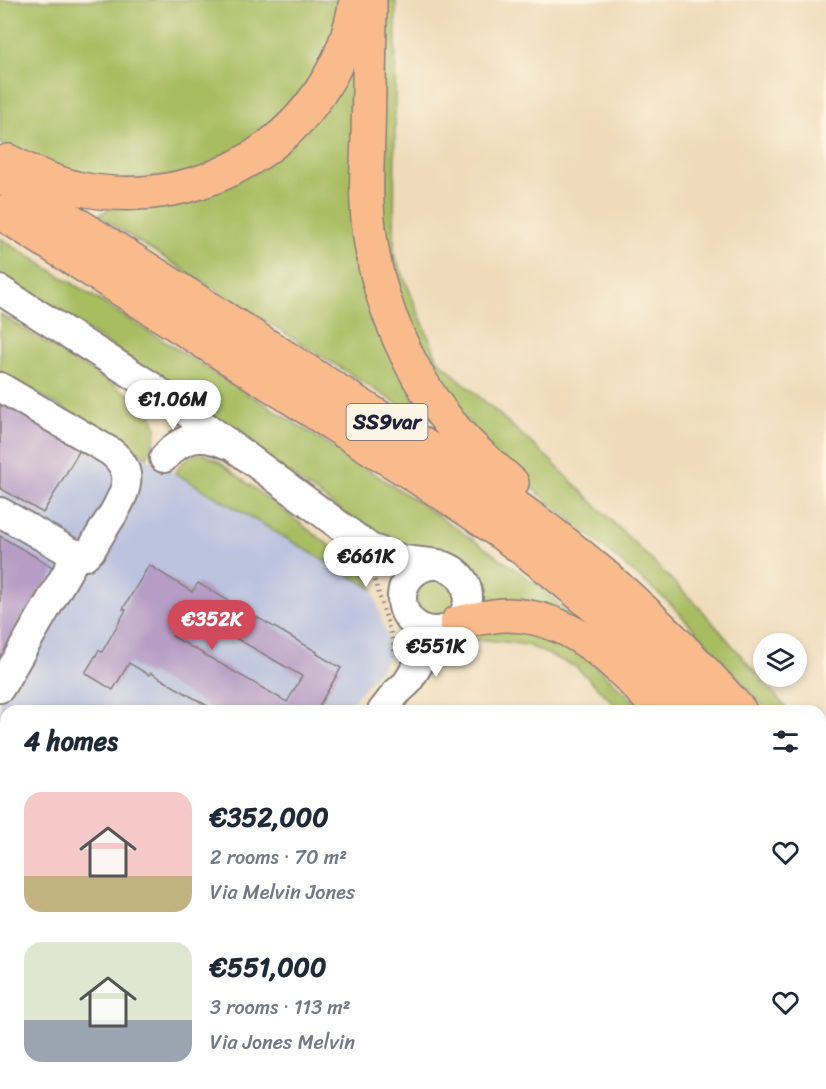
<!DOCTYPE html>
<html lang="en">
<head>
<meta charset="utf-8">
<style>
  :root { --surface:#fff; --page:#f6f6f7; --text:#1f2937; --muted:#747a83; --accent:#d1495b }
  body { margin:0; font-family:Sriracha,sans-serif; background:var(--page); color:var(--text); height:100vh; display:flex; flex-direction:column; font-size:22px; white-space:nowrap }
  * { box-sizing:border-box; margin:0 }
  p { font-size:20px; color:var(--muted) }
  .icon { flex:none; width:33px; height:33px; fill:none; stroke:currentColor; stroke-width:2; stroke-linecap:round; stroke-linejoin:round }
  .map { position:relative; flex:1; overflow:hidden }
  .drawer { position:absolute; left:0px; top:705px; width:826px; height:384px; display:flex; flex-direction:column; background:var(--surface); border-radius:18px 18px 0 0; box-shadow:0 3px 9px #0003 }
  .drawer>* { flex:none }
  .fabs { position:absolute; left:753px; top:633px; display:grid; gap:12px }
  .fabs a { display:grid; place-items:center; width:54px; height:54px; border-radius:50%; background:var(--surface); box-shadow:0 3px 9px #0003; font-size:30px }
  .price { position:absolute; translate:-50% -51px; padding:0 14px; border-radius:21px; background:#fff; color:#222; font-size:20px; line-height:39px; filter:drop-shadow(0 2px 3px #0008) }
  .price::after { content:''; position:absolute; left:50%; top:36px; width:18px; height:14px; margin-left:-9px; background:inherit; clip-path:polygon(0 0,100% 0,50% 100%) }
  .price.current { background:var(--accent); color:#fff }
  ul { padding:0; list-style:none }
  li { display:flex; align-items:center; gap:18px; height:150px; padding:0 24px }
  li span { display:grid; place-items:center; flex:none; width:168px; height:120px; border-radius:18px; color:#555 }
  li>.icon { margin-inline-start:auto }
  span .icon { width:72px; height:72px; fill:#fffc; stroke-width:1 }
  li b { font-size:26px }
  h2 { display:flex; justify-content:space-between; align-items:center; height:72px; padding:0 24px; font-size:26px }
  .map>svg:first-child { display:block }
  .industrial { fill:#bbc3de }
  .green { fill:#a8bc60; stroke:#656f4e; stroke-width:1.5 }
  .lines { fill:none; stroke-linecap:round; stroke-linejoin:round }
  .canal { stroke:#80b6ef; stroke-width:21 }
  .building { fill:#b69dc5; fill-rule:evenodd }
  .minor-casing { stroke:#887e7a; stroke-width:32 }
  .highway-casing { stroke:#887e7a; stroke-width:36 }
  .path { stroke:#887e7a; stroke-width:4; stroke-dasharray:1.5 4.5; stroke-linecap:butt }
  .minor { stroke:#fff; stroke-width:28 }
  .highway { stroke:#fabb8c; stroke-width:33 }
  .labels { text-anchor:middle; stroke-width:5; stroke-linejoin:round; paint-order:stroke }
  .shield { fill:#fcf5e5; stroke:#63616e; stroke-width:1.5 }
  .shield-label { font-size:21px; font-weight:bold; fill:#22223b }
</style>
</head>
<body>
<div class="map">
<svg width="826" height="1089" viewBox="0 0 826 1089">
  <rect width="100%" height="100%" fill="#fcf5e5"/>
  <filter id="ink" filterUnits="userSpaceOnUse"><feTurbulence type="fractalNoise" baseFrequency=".0167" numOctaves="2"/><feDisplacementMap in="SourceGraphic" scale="12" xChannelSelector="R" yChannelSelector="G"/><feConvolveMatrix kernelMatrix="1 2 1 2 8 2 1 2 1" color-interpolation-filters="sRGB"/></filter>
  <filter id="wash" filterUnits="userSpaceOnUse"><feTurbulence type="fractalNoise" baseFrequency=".008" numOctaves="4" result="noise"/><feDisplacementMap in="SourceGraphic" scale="24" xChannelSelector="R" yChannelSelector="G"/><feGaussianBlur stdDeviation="1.35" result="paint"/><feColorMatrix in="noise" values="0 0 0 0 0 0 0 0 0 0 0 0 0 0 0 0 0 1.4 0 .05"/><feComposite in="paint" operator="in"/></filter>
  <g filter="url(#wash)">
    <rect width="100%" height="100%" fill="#efdbb9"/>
    <!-- industrial -->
    <path class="industrial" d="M0,372L373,589L381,619L388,638L389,657L345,711H6V1069L0,1065Z"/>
    <!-- green -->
    <g class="green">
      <path d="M0,0H347L341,28L289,115L200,173L105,181L16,152L0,143Z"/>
      <path d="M377,0H396L394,253L438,360L549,459L700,608L789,711H768L671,604L501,462L426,370L378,242Z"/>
      <path d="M353,60L356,92L414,396L413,402L407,406L398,404L144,245L107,221L100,214L113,207L173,200Z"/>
      <path d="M0,238L282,415L418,502L517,570L539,586L584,627L486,601C483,593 484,585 481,578C466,542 429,550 397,551L103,340L0,276Z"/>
      <path d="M0,314L133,397C157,417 163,428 147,457L0,372Z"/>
      <path d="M203,454L208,456L219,462L354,564L366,576L373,589L175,473C182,462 188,455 203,454Z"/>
      <circle cx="436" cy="598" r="19"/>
      <path d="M494,627L532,633L580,652L645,711H622L576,667L527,645L487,640L466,641L479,631Z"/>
    </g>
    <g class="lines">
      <!-- canal -->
      <path class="canal" d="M11,1083L20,1089"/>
    </g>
    <g id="blocks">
      <!-- building -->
      <g class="building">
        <path d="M0,402L81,448L43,513L0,488Z"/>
        <path d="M0,536L56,569L0,666Z"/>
        <path d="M149,565L192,592L198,583L317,652V654L341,668L316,711H216L151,673L149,675L129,663L113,690L85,673L99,650L102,652L126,610L123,609ZM190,612L302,676L287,702L172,636L173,635L176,636Z"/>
        <path d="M0,902L6,906V922L0,932Z"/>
        <path d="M0,954L6,958V998L0,994Z"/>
        <path d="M232,1083H271L266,1089H227Z"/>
      </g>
    </g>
  </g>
  <g filter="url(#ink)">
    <use href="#blocks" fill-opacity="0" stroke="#887e7a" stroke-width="1.5"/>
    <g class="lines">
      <defs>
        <g id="minor">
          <path d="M0,290L151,386L370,548L404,560L438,564"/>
          <path d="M0,387L111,452C136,472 126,491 113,514C105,526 98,538 91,550L84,556L70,552L0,512"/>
          <path d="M164,458C181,437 201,433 226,444"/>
          <circle cx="435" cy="598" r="33"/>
          <path d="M0,688L77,555"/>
          <path d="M382,711L396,693L407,683L423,657L444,630"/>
        </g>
        <g id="highway">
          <path d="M370,0C370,46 369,91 368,137C367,167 365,198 369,228C376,299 411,380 459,434C475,452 494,468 512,483"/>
          <path d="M8,161C30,172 52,182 76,188C207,216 335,133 356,0"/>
          <path d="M0,175C106,243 212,311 319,379C399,430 481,479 557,537C624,588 685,648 740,711"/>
          <path d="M0,212C108,281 217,350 325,419C393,462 462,503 526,551C588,598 649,652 699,711"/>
          <path d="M457,623C474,620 490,615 507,615C574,615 619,666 661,711"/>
          <path d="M820,816L826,825"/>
          <path d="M820,873L826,882"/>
          <path d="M820,928L826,938"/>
        </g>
      </defs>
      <!-- minor casing -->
      <use href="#minor" class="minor-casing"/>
      <!-- highway casing -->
      <use href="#highway" class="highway-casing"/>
      <!-- path -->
      <path class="path" d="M372,575C377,583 378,592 381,601C386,621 394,636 394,656"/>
      <!-- minor -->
      <use href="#minor" class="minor"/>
      <!-- highway -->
      <use href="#highway" class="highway"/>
    </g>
  </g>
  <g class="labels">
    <!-- shield labels -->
    <rect class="shield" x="346.5" y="404" width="81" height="36" rx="4.5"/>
    <g class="shield-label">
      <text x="387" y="429">SS9var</text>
    </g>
  </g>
</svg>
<div class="fabs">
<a><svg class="icon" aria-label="layers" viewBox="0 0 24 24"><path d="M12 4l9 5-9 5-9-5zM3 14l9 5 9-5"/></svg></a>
</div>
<b class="price" style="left:173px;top:431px">€1.06M</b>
<b class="price" style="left:366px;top:588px">€661K</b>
<b class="price current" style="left:212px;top:651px">€352K</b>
<b class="price" style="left:436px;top:678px">€551K</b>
<section class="drawer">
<h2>4 homes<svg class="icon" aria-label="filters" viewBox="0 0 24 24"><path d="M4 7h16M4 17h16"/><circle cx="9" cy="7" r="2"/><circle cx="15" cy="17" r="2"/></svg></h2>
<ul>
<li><span style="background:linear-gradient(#f6c9c9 70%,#c2b280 0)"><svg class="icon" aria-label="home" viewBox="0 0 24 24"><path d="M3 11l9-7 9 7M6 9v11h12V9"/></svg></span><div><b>€352,000</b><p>2 rooms · 70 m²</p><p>Via Melvin Jones</p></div><svg class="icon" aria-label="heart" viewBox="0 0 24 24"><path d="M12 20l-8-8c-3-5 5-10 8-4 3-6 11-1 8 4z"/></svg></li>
<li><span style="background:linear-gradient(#dfe7d0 65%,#9aa5b1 0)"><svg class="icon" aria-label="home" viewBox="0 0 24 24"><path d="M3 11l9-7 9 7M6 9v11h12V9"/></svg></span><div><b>€551,000</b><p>3 rooms · 113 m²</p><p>Via Jones Melvin</p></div><svg class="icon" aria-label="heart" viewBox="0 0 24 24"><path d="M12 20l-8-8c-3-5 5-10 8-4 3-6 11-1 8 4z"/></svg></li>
</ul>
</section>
</div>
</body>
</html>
